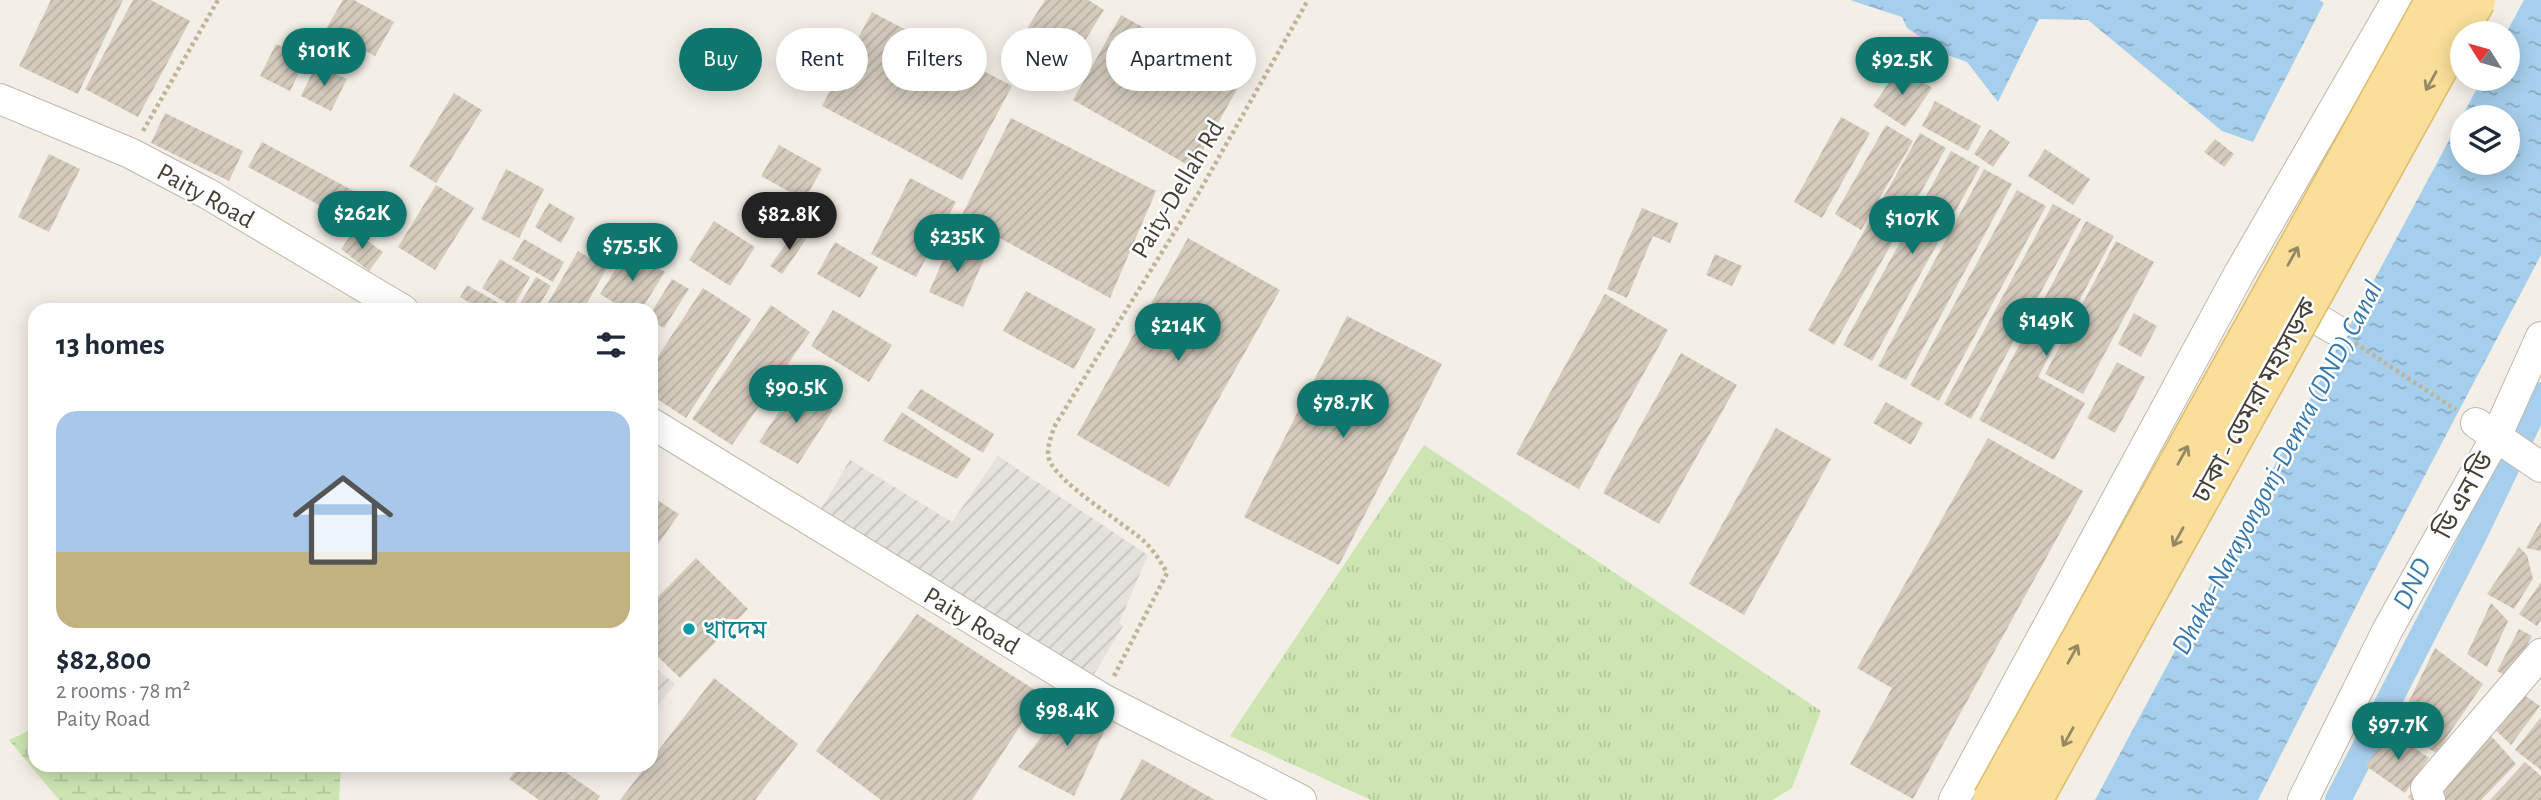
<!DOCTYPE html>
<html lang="en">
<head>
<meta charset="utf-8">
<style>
  :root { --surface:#fff; --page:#f2f2f3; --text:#1f2937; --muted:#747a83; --line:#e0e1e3; --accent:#0f766e }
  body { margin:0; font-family:"Alegreya Sans","Noto Sans Bengali",sans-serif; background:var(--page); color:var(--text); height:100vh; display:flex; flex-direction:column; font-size:26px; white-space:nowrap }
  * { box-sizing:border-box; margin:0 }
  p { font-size:23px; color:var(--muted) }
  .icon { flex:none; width:38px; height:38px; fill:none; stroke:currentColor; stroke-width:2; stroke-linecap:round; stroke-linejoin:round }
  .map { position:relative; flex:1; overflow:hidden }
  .side { position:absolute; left:28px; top:303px; width:630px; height:469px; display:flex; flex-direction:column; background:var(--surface); border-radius:21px; box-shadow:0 4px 18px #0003 }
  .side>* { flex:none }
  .guide { position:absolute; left:679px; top:28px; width:665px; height:63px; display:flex; gap:14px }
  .needle { width:46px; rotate:307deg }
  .buttons { position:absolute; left:2450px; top:21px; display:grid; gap:14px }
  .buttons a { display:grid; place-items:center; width:70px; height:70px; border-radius:50%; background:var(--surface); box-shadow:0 4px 18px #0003; font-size:35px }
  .price { position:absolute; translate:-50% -60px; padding:0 16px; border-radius:24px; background:var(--accent); color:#fff; font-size:23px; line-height:46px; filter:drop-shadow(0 2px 4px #0008) }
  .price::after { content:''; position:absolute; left:50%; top:42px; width:21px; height:16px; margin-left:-10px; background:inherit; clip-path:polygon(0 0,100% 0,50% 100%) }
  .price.active { background:#222; color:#fff }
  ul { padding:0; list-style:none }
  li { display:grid; align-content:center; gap:14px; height:371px; padding:0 28px }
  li+li { border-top:2px solid var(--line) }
  li span { display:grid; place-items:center; height:217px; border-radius:21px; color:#555 }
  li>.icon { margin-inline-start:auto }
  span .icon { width:126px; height:126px; fill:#fffc; stroke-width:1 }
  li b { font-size:30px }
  h2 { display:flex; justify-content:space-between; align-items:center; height:84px; padding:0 28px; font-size:30px }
  .chip { padding:0 24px; border-radius:32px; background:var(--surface); box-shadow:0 4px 18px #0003; font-size:24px; line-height:63px }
  .chip.active { background:var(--accent); color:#fff }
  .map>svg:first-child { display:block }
  .industrial { fill:url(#industrial-furrows) }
  .grass { fill:url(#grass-tufts) }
  .wetland { fill:url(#wetland-marsh) }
  .water { fill:url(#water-ripples); fill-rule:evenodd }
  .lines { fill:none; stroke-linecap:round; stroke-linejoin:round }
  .canal { stroke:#a6cfed; stroke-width:26 }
  .building { fill:url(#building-hatch) }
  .street-casing { stroke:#beb7aa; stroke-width:32 }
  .path { stroke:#bfb39c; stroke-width:4.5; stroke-dasharray:3.5 3.5; stroke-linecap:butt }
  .street { stroke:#fff; stroke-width:30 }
  .primary-bridge-casing { stroke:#debc6a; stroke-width:41; stroke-linecap:butt }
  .primary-bridge { stroke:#f9df9a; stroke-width:38 }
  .oneway { stroke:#968863 }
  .culture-dot { fill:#0f9aa8; stroke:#fff; stroke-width:2.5 }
  .labels { text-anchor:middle; stroke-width:5; stroke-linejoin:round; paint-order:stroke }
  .street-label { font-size:26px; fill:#454036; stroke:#fff }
  .culture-label { font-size:26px; fill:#0d838f; stroke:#fff; text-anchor:start }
  .water-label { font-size:28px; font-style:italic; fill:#3578ac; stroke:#fff }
</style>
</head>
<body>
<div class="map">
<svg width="2541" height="800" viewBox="0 0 2541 800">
  <defs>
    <pattern id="industrial-furrows" width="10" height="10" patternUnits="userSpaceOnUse" patternTransform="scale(1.75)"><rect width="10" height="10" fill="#e5e1dc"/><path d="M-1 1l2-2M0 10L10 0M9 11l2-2" fill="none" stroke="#c6c2bd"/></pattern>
    <pattern id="grass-tufts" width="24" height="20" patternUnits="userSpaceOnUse" patternTransform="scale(1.75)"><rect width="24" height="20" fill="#cde5b2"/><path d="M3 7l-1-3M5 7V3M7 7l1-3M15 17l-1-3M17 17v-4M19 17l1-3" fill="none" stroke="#b1c69a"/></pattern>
    <pattern id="wetland-marsh" width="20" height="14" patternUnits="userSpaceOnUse" patternTransform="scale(1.75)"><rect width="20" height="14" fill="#cde5b2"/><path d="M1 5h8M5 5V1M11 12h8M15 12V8" fill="none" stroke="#b1c69a"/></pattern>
    <pattern id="water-ripples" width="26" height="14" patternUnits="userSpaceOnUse" patternTransform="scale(1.75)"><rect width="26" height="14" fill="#a6cfed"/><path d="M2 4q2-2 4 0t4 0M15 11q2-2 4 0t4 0" fill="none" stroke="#89a9c1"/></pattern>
    <pattern id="building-hatch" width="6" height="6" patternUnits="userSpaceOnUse" patternTransform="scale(1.75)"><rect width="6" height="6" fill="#d4cbbd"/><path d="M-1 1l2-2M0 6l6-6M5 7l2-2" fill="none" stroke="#b7afa3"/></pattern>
  </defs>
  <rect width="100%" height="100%" fill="#f3efe7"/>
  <!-- industrial -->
  <g class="industrial">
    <path d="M998,456L1148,555L1119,623L1123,626L1090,681L816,517L850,460L952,522Z"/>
    <path d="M651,665L675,684L651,715Z"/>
  </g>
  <!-- grass -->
  <path class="grass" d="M1424,445L1821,711L1792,788L1772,800H1371L1230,736Z"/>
  <!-- wetland -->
  <path class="wetland" d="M35,728V765H341L339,800H59L9,740Z"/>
  <!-- water -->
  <g class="water">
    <path d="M1850,0H2319L2324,3L2253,142L2222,131L2088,20L2039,19L1998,102L1967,62L1947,55L1907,28L1902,17Z"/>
    <path d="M2524,0H2541V255L2365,589L2258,800H2095L2482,79H2508L2506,33ZM2462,117H2508V163H2462Z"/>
  </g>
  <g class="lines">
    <!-- canal -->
    <path class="canal" d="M2338,800L2475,533L2541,395"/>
  </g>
  <!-- building -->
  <g class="building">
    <path d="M51,0H123L78,94L19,66Z"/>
    <path d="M133,0H151L190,21L138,117L85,89Z"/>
    <path d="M343,0H354L394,22L375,56L326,29Z"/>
    <path d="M1045,0H1088L1104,10L1054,90L1007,61Z"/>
    <path d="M872,12L1012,86L962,180L822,106Z"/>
    <path d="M1121,15L1241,82L1193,168L1073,100Z"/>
    <path d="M276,44L306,59L290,91L260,76Z"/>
    <path d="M1928,49L1944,60L1931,79L1915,68Z"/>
    <path d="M316,65L347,79L331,111L301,96Z"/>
    <path d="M1900,66L1932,88L1905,127L1873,106Z"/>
    <path d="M454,93L482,110L436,183L409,166Z"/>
    <path d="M1935,101L1981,126L1968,151L1922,126Z"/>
    <path d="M165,113L243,151L229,181L151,143Z"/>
    <path d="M1841,117L1870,133L1822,218L1794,202Z"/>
    <path d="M1011,118L1156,191L1110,298L961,217Z"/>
    <path d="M1886,125L1913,141L1861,230L1835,214Z"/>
    <path d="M1990,129L2010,142L1993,167L1974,154Z"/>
    <path d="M1920,133L1946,148L1834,345L1808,330Z"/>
    <path d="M2215,139L2234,154L2224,167L2204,152Z"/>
    <path d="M262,142L365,197L351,222L248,167Z"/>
    <path d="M779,145L822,169L804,200L761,176Z"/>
    <path d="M2045,149L2090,179L2073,205L2028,176Z"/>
    <path d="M1951,151L1980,167L1872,361L1843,345Z"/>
    <path d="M49,154L80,169L49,232L18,217Z"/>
    <path d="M506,169L544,189L519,238L481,219Z"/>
    <path d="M1984,169L2012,184L1906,380L1878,366Z"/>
    <path d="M910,178L956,202L916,277L871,254Z"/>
    <path d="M436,185L474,208L435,270L398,247Z"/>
    <path d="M2017,190L2046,206L1939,401L1910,385Z"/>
    <path d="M549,203L575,218L561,243L535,227Z"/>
    <path d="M2053,204L2081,219L1971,419L1944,404Z"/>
    <path d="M1642,208L1678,223L1670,243L1653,236L1627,298L1607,289Z"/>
    <path d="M714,221L755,247L730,286L689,260Z"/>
    <path d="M2086,221L2114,236L2038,377L2085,403L2054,460L1979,420Z"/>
    <path d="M796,230L807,238L782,274L770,266Z"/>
    <path d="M354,231L383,252L369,271L341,249Z"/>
    <path d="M1188,238L1280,290L1169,487L1077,435Z"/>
    <path d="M524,239L564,262L553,282L512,259Z"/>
    <path d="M2116,241L2154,262L2083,394L2045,374Z"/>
    <path d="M835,242L878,267L860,298L817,274Z"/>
    <path d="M951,242L985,257L963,307L929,292Z"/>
    <path d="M628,250L665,272L641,310H626L600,294Z"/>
    <path d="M578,251L607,268L583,310H544Z"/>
    <path d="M1715,254L1742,266L1732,286L1706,275Z"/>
    <path d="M500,259L530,277L513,307L482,288Z"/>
    <path d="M536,277L551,286L536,310H516Z"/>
    <path d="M672,279L689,289L664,328L651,321V313Z"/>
    <path d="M467,285L511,310H482L460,297Z"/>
    <path d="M703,288L751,319L686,418L651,395V367Z"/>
    <path d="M1026,291L1096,329L1074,369L1003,331Z"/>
    <path d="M1605,294L1668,330L1579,489L1516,454Z"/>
    <path d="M771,305L810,332L732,445L692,419Z"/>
    <path d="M833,310L892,345L869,382L811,346Z"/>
    <path d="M2134,313L2157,326L2141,357L2118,344Z"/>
    <path d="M1347,316L1442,364L1339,565L1244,517Z"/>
    <path d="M1681,353L1737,385L1659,524L1603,493Z"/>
    <path d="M2117,362L2145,377L2115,433L2087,418Z"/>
    <path d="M797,384L833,410L798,464L759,442Z"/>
    <path d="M921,389L994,434L983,453L907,408Z"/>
    <path d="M1886,402L1923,423L1911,445L1873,423Z"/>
    <path d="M902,412L971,459L957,479L883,441Z"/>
    <path d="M1776,428L1831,459L1744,615L1689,584Z"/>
    <path d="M1988,438L2083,491L1913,799L1850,764L1892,688L1857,668Z"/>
    <path d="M651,496L679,514L651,554Z"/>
    <path d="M2541,521V551L2526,548Z"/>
    <path d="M2519,547L2527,555L2533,579L2514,609L2487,594Z"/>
    <path d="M696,558L748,609L680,678L651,650V604Z"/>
    <path d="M2541,582V620L2537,626L2519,614Z"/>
    <path d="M2491,603L2508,621L2487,667L2467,654Z"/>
    <path d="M917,614L1041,694L972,800H881L816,751Z"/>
    <path d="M2519,629L2532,636L2509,678L2497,671Z"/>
    <path d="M2435,648L2483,684L2436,753L2396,728Z"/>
    <path d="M714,678L798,744L755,800H620L647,765H651V760Z"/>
    <path d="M2505,682L2540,706L2511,745L2478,713Z"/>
    <path d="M1071,699L1109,721L1074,796L1018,767Z"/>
    <path d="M2473,715L2516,764L2481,800H2411L2408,797Z"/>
    <path d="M2541,717V770L2515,750Z"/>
    <path d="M2390,731L2429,758L2405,793L2366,766Z"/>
    <path d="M1142,759L1215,800H1120Z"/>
    <path d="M2525,762L2541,776V800H2490Z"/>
    <path d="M519,765H555L600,796L597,800H539L509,779Z"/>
  </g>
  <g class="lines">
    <defs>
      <g id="street">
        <path d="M0,99L130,153L208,194L403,310"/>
        <path d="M2285,300L2334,329"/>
        <path d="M651,423L1103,699L1301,800"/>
        <path d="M2476,423L2541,467"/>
        <path d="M1954,800L2240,272L2397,0"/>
        <path d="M2303,800L2388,629L2496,437L2541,337"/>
        <path d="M2430,800L2426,788L2541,654"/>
      </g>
    </defs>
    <!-- street casing -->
    <use href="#street" class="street-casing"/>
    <!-- path -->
    <g class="path">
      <path d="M143,131L218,0"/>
      <path d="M2355,343L2456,410"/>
      <path d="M1114,676L1167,573C1161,562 1154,551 1145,542C1124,523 1057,483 1049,459C1046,448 1051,438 1054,427L1198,194L1308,0"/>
    </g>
    <!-- street -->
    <use href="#street" class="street"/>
    <defs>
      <g id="primary-bridge">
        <path d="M1992,800L2435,0"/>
        <path d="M2033,800L2476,0"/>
      </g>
    </defs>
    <!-- primary-bridge casing -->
    <use href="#primary-bridge" class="primary-bridge-casing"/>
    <!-- primary-bridge -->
    <use href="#primary-bridge" class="primary-bridge"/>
  </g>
  <!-- one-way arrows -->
  <defs><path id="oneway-shaft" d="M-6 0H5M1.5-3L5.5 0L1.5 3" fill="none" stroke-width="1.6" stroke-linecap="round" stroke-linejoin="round" transform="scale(1.75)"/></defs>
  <g class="oneway">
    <use href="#oneway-shaft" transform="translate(2431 81) rotate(119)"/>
    <use href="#oneway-shaft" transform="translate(2293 256) rotate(-61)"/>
    <use href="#oneway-shaft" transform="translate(2183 455) rotate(-61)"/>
    <use href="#oneway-shaft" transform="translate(2178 537) rotate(119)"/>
    <use href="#oneway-shaft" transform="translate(2073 654) rotate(-61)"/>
    <use href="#oneway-shaft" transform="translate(2068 737) rotate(119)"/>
  </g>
  <!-- markers -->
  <circle class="culture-dot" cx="689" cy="629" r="7"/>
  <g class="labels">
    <!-- street labels -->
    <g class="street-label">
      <text transform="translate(1177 189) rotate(-59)" y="9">Paity-Dellah Rd</text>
      <text transform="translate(206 195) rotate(29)" y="9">Paity Road</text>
      <text transform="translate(2254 400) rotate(-61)" y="9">ঢাকা - ডেমরা মহাসড়ক</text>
      <text transform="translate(2463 495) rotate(-61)" y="9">ডি এন ডি</text>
      <text transform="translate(972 620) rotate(31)" y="9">Paity Road</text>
    </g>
    <!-- culture labels -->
    <g class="culture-label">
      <text x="703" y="638">খাদেম</text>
    </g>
    <!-- water labels -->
    <g class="water-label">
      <text transform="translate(2276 467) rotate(-62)" y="10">Dhaka-Narayongonj-Demra (DND) Canal</text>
      <text transform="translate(2411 583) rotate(-63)" y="10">DND</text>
    </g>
  </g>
</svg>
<div class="buttons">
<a><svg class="needle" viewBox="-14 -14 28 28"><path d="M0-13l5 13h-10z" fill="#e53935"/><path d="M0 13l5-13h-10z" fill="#747a83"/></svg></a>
<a><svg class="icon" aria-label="layers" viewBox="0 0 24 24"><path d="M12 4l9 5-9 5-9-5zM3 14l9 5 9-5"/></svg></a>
</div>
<b class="price" style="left:324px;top:88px">$101K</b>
<b class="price" style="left:1902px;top:97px">$92.5K</b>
<b class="price" style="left:362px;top:251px">$262K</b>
<b class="price active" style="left:789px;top:252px">$82.8K</b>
<b class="price" style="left:1912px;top:256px">$107K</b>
<b class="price" style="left:957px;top:274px">$235K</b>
<b class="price" style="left:632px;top:283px">$75.5K</b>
<b class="price" style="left:2046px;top:358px">$149K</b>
<b class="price" style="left:1178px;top:363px">$214K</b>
<b class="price" style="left:796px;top:425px">$90.5K</b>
<b class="price" style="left:1343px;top:440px">$78.7K</b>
<b class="price" style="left:1067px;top:748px">$98.4K</b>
<b class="price" style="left:2398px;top:762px">$97.7K</b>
<div class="guide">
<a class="chip active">Buy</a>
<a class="chip">Rent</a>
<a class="chip">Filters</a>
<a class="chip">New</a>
<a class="chip">Apartment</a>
</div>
<section class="side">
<h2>13 homes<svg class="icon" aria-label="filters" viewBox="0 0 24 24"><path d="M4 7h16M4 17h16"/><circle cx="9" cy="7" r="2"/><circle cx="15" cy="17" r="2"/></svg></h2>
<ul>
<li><span style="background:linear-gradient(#a9c7e8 65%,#c2b280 0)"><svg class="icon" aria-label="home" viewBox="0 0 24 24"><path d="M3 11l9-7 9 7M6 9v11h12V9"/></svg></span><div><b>$82,800</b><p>2 rooms · 78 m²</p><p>Paity Road</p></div></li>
</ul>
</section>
</div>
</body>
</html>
